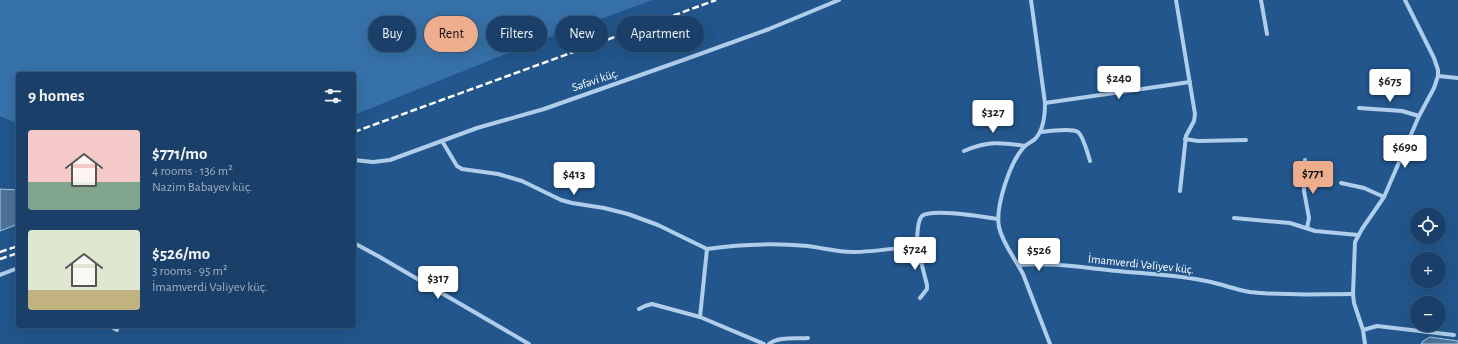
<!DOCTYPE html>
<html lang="en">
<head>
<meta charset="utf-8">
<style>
  :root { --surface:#1a4069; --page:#274b71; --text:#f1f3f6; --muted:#9fafc0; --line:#38597d; --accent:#eead8d }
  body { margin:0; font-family:"Alegreya Sans",sans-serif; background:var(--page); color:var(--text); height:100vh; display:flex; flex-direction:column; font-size:15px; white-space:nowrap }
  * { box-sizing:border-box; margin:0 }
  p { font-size:13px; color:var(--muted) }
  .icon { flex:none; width:22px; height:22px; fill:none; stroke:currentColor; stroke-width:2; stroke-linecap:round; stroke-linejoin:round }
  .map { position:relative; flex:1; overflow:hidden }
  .panel { position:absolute; left:16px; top:72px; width:340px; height:256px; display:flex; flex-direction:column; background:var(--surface); border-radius:4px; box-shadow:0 4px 16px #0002,0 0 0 1px var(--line) }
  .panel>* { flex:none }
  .hud { position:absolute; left:368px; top:16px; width:380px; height:36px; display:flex; gap:8px }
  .fabs { position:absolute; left:1410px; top:208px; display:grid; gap:8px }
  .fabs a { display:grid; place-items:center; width:36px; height:36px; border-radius:50%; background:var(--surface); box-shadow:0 4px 16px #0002,0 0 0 1px var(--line); font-size:20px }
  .price { position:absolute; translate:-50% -34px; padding:0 9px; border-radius:4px; background:#fff; color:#222; font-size:13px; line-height:26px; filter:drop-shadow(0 1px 2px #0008) }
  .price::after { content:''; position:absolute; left:50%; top:24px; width:12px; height:9px; margin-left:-6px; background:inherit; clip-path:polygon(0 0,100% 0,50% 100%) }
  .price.selected { background:var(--accent); color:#111 }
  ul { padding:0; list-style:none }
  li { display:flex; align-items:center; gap:12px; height:100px; padding:0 12px }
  li span { display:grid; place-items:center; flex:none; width:112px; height:80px; border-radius:4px; color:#555 }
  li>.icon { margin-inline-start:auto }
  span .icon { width:48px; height:48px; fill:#fffc; stroke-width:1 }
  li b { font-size:17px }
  h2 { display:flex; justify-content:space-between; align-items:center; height:48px; padding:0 12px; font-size:17px }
  .tag { padding:0 14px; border-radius:18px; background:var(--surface); box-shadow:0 4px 16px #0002,0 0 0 1px var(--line); font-size:14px; line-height:36px }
  .tag.selected { background:var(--accent); color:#111 }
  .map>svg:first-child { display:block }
  .green { fill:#3671a9 }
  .water { fill:#4e7298; stroke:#a4c9ec }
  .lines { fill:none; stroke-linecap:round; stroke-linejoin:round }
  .street { stroke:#b0ceeb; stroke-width:4 }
  .rail { stroke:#fff; stroke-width:2.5; stroke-dasharray:7 3; stroke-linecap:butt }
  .labels { text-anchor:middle; stroke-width:3; stroke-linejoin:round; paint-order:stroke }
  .street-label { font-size:12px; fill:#fff; stroke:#22568c }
</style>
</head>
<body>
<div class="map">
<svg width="1458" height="344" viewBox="0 0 1458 344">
  <rect width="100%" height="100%" fill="#22568c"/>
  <!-- green -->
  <path class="green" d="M0,0H653L528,45L354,115V74H18V124L0,116Z"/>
  <!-- water -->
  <g class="water">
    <path d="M0,189L18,190V224L0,231Z"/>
    <path d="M1430,337L1458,341V344H1421L1423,341Z"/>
  </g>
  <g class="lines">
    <!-- street -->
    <g class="street">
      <path d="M1031,0L1045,103C1045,114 1044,129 1036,138C1033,142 1027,143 1024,147C1010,162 995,207 999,227C1002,241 1011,253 1018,265C1051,262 1085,268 1118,271C1149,274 1181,275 1211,282C1224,285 1237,290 1250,292C1284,296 1318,294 1353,294"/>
      <path d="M1176,0L1195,114L1194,121L1186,136L1180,191"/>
      <path d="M1261,0L1267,34"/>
      <path d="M1438,76L1458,78"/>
      <path d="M1045,103L1190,82"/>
      <path d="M1359,108L1402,111L1419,116"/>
      <path d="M1041,132C1049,131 1072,128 1078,132C1083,136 1088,154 1090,161"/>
      <path d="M1185,139L1198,141L1246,140"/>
      <path d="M442,141L457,166L462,169L498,174L522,181L561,200L572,203L604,208L628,214L658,225L707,249"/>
      <path d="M964,151C987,141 1001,142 1025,146"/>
      <path d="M354,160L373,162L390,160L477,128L544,109L686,59L769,29L839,0"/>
      <path d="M1305,160L1304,191L1309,218L1307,228"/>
      <path d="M1341,183L1364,188L1384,197"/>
      <path d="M1234,218L1290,223L1315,231L1358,235"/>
      <path d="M354,243L378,256L529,344"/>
      <path d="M917,246L927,285V289L920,298"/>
      <path d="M1018,265L1023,274L1050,344"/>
      <path d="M0,275L18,268"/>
      <path d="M639,309L645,306L652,304L700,317"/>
      <path d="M110,326L117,330"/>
      <path d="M1363,330L1377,326L1454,335"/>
      <path d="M764,344L700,317L707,249C741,244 774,243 808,246C823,248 838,252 853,252C874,252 896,248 917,246C917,239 917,221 922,216C931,208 984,217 998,219"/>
      <path d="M769,344C778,336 796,339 808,338"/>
      <path d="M1365,344L1363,330L1354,303L1353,294L1355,242L1362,229L1384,197L1419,116L1434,88L1438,76V70L1434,58L1405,0"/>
    </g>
    <!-- rail -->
    <g class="rail">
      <path d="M354,132L716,0"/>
      <path d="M0,252L18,246"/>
      <path d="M0,259L18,253"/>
    </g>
  </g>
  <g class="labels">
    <!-- street labels -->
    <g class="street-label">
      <text transform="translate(595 80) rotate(-19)" y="4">Səfəvi küç.</text>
      <text transform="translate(1141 264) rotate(6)" y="4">İmamverdi Vəliyev küç.</text>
    </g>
  </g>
</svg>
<div class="fabs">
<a><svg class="icon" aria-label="locate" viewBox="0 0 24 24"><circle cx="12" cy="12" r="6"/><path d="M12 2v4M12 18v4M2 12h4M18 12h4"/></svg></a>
<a>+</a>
<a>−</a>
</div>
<b class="price" style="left:1119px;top:100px">$240</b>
<b class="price" style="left:1390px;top:103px">$675</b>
<b class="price" style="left:993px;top:134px">$327</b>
<b class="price" style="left:1405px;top:169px">$690</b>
<b class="price selected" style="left:1313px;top:195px">$771</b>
<b class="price" style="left:574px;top:196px">$413</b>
<b class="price" style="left:915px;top:271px">$724</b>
<b class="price" style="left:1039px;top:272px">$526</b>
<b class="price" style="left:438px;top:300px">$317</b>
<div class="hud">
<a class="tag">Buy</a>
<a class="tag selected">Rent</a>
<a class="tag">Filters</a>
<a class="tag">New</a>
<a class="tag">Apartment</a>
</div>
<section class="panel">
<h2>9 homes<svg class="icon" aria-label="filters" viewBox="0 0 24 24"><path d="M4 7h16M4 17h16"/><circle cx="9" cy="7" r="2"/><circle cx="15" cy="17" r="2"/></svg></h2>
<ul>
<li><span style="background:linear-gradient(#f6c9c9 65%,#7fa58c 0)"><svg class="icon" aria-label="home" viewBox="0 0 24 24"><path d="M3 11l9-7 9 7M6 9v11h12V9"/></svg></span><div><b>$771/mo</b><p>4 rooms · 136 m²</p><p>Nazim Babayev küç.</p></div></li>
<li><span style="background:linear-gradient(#dfe7d0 75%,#c2b280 0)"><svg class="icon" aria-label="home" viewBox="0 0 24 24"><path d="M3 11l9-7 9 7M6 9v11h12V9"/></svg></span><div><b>$526/mo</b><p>3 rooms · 95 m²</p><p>İmamverdi Vəliyev küç.</p></div></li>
</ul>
</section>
</div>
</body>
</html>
